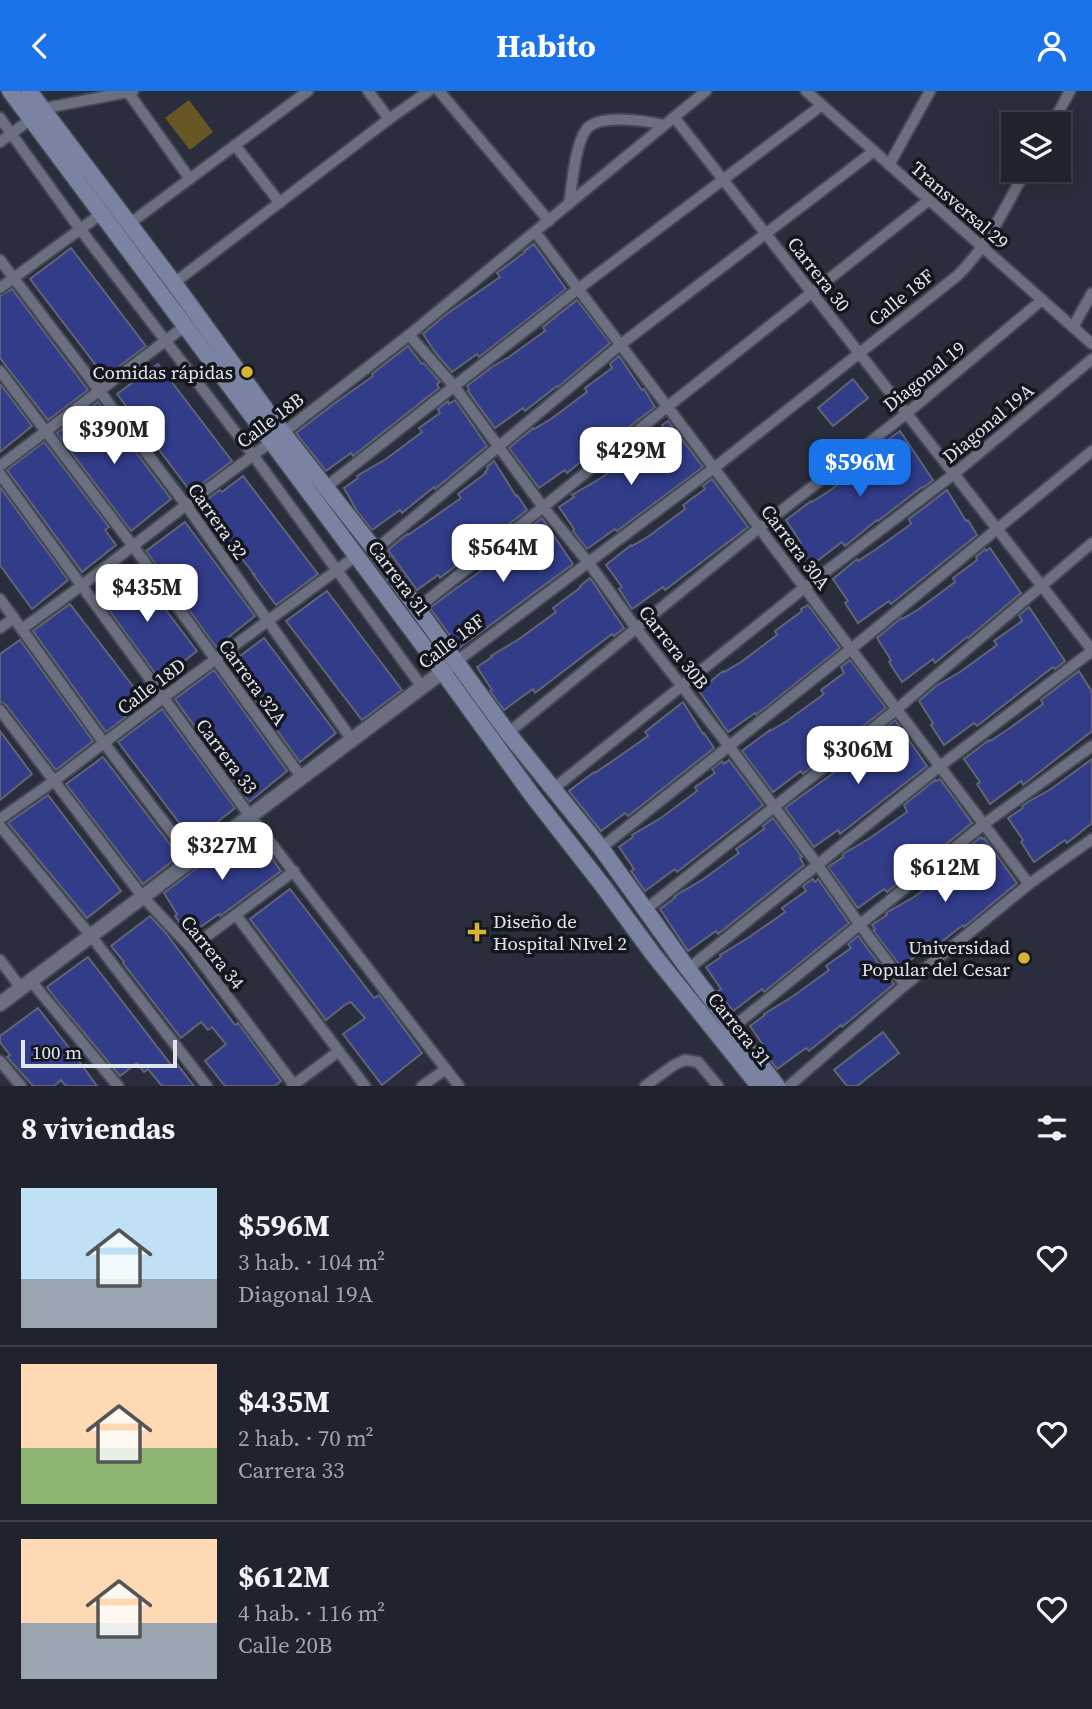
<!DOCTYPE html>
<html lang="es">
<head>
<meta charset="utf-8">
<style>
  :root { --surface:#20222d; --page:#282a35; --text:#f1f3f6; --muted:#a2a4aa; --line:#3d3f49; --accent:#1a73e8 }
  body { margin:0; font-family:"Source Serif 4",serif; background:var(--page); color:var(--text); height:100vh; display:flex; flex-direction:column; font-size:26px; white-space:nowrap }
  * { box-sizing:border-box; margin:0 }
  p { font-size:23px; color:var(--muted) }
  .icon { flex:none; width:38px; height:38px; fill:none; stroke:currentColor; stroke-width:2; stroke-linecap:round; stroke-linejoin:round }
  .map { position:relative; height:995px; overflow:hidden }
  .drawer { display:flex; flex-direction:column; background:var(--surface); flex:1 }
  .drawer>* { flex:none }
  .fabs { position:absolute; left:1001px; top:21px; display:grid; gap:14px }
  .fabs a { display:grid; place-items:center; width:70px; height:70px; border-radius:0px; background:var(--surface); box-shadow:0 4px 18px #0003,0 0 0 2px var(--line); font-size:35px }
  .scale { position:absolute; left:21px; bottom:18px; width:156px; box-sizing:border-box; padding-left:7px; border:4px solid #e2e5ee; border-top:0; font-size:19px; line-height:24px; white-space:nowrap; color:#e2e5ee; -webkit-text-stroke:5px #14161d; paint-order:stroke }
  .price { position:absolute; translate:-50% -60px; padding:0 16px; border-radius:14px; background:#fff; color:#222; font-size:23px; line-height:46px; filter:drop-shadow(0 2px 4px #0008) }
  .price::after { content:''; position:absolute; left:50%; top:42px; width:21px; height:16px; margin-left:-10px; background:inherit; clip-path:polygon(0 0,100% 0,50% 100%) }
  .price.on { background:var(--accent); color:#fff }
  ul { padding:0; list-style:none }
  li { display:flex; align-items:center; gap:21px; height:175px; padding:0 21px }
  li+li { border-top:2px solid var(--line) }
  li span { display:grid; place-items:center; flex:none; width:196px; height:140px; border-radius:0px; color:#555 }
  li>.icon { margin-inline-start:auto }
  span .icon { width:84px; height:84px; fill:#fffc; stroke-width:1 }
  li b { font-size:30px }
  h2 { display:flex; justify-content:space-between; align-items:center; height:84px; padding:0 21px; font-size:30px }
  header { display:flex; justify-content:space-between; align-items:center; height:91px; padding:0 21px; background:var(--accent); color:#fff; font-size:32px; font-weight:700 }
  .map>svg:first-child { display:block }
  .green { fill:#675724 }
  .building { fill:#323c89; stroke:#606475; stroke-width:2 }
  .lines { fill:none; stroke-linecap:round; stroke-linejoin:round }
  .minor-casing { stroke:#444854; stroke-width:14 }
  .tertiary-casing { stroke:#444854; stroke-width:18 }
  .secondary-casing { stroke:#444854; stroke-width:19 }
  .minor { stroke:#6b6f80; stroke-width:10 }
  .tertiary { stroke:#6b6f80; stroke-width:14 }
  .secondary { stroke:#7b83a2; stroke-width:16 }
  .poi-dot { fill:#d7b434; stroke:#14161d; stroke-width:2.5 }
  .labels { text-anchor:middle; stroke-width:7; stroke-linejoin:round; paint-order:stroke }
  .street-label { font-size:19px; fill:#e2e5ee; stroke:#14161d }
  .poi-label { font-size:19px; fill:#e2e5ee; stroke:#14161d; text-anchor:end }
</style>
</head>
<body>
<header><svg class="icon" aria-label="back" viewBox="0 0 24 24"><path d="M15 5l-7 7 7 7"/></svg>Habito<svg class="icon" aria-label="person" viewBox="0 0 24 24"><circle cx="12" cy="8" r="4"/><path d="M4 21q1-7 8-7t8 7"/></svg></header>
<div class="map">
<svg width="1092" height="995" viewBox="0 0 1092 995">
  <rect width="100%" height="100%" fill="#2a2d3c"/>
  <!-- green -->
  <path class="green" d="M189,9L213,41L190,59L165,27Z"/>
  <!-- building -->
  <g class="building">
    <path d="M534,153L566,198L479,266L477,263L452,281L435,261L423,243L448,222L500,186L497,182L525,161L524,160Z"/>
    <path d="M71,157L146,255L105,286L30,188Z"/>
    <path d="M12,198L88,299L48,329L0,267V205Z"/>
    <path d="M577,209L610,252L558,296L557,295L525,320L523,317L495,337L468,300L469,299L467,295L492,276L509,266L545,240L543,236Z"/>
    <path d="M408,255L422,273L424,272L440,291L437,293L439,297L353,365L351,362L326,380L296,342L335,312L373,285L372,283Z"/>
    <path d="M619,265L642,299L644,298L655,316L600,358L599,356L567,382L565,379L539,397L509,357L532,338L533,337L534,338L551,328L587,301L585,297L612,277L610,273Z"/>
    <path d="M158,273L232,370L191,401L117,303Z"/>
    <path d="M853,288L868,307L833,335L818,317Z"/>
    <path d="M1,294L32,335L0,361V295Z"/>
    <path d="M455,309L487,355L435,398L434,396L402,422L400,419L372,439L357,420L344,397L358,387L357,385L386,368L422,341L419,337L440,322L438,318L448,310L449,313Z"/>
    <path d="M98,311L171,408L131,440L57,342Z"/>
    <path d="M668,330L703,376L617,440L615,438L587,458L573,440L574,438L559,416L574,406L572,404L601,387L638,360L635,357L663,336L662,334Z"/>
    <path d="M900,340L933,389L923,397L922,396L878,430L877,429L845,455L842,451L812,474L799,454L801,452L786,429L811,410L812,411L829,400L865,374L862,370L890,349L889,348Z"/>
    <path d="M44,351L109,436L105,439L116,454L82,481L7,379Z"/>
    <path d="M494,370L516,405L517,404L527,419L440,487L438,484L417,499L388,459L407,443L408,444L424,433L461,407L458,403L486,382L485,381L488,378L487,376Z"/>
    <path d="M243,385L318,483L276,514L253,483H254L214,433H215L201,413L220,399L222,401Z"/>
    <path d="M712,388L748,436L665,499L663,496L632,518L619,498L622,496L606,474L631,454L632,455L649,445L685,418L683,414L705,398L703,395Z"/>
    <path d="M0,396L68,489L32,518L0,474Z"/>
    <path d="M947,399L966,430L968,429L977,444L891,513L889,510L858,532L845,512L848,510L833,488L857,468L858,470L875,459L911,433L909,428Z"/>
    <path d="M542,427L573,473L459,557L430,517L455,498L508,461L505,457Z"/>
    <path d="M185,431L255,525L216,556L146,460Z"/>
    <path d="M990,457L1021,502L968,547L967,546L935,572L933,568L902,591L889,571L891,569L877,547L901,527L902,528L919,518L955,491L953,487L977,469L976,466L985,458L986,460Z"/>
    <path d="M134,477L197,560L160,589L98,504Z"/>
    <path d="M590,487L624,537L614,545L612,543L535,602L533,598L504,619L490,600L492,599L477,576L492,566L491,565L519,548L556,521L553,517L581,496L580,495Z"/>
    <path d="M327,500L402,599L362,629L286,530Z"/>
    <path d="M70,513L145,611L106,641L33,540Z"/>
    <path d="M808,514L840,557L756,624L755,622L728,641L699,600L723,580L724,581L741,571L777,544L775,540L802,520L801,518Z"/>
    <path d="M1029,516L1065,570L1055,578L1053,576L977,635L974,632L944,654L931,634L933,632L919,610L936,595L960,581L997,554L994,550L1022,530L1019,524Z"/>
    <path d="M264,547L336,642L300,671L227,570L238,562L240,565Z"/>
    <path d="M20,549L93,650L56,679L6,614L0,611V563Z"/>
    <path d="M850,569L886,617L803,683L801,680L773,701L742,660L770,639V640L787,630L824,603L821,599L844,582L841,576Z"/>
    <path d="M214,579L287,680L249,711L175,608Z"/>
    <path d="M1079,580L1092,601V640L1023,694L1021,690L990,713L977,693L980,691L964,668L989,649L990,650L1007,639L1043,613L1041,609Z"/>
    <path d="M683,611L703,643L704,642L714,657L628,725L625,722L601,740L569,700L594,681L595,682L611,671L648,645L645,641Z"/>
    <path d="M162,618L235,717L193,750L118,651Z"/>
    <path d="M895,629L927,675L840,743L838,739L814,756L785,717L861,662L859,659Z"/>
    <path d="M0,640L32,683L0,709Z"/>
    <path d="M103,666L179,765L143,793L66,693Z"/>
    <path d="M1092,668V732L1067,752L1065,749L1034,771L1021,751L1023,749L1008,727L1023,717L1022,715L1028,711L1051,698Z"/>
    <path d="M729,669L763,714L677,781L675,778L645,800L631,780L634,778L619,756L633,746L632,744L661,727L697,700L695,696L715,682L712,678L722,670L724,673Z"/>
    <path d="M940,688L972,732L887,801L884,798L858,817L828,776L843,766V763L870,747L907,721L904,714L935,689L936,690Z"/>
    <path d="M48,704L121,800L87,827L8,732Z"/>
    <path d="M773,727L802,766L800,767L804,774L718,843L716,840L688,860L660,818L675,807L674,806L678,803L702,789L739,762L736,758L764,738L763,735Z"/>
    <path d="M250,737L281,780L220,825L219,823L189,844L175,825L177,823L164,802Z"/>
    <path d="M981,746L982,748L984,747L1017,792L964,836L963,834L930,860L928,856L901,876L873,839L875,838L872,834L887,824L886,822L914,806L951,779L948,775L973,757L971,754Z"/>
    <path d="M813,788L815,791L818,788L849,832L764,901L762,898L733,920L718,900L721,898L706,876L721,866L720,864L748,847L785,821L782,817L806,800L803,795Z"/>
    <path d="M290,798L374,907L379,904L422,962L382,994L343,943L365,927L351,911L346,913L326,929L250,828Z"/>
    <path d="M150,825L165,841L235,934L238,932L281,990L275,995H225L205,970L226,953L212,936L208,939L201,931L181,947L123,872L124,871L111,855Z"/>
    <path d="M858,845L894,893L842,936L841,934L809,960L806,957L777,978L763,959L765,957L750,935L765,924L764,923L792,906L829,879L826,875L851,857L848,853Z"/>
    <path d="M88,866L172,975L176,972L194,995H162L148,978L144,981L137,972L120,985L60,913L47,896Z"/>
    <path d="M38,917L70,958L97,995H66L61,989L54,995H33L7,966L10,964L0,951V945Z"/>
    <path d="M883,941L899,962L857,995H847L834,979Z"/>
  </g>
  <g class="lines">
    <defs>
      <g id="minor">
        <path d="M368,0L389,28"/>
        <path d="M439,0L549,130"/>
        <path d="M806,0L1092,253"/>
        <path d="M128,1L190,88"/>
        <path d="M41,18L133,0"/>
        <path d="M674,26L1092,559"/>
        <path d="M0,27L80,138L253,364L422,596"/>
        <path d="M1052,33L1070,0"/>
        <path d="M0,51L31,28"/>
        <path d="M235,54L280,112"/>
        <path d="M889,74L930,0"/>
        <path d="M569,113C572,95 575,53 586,39C598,22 647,30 664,34"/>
        <path d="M129,133L308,0"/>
        <path d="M535,141L1029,793"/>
        <path d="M0,169L186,414L352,649"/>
        <path d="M174,192L389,28L429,0"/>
        <path d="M0,197L101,123"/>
        <path d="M1073,236L1092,202"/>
        <path d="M409,244L454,295L543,416L588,471L636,537L729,655L817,773L860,834L905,894"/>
        <path d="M0,280L133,455L302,687"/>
        <path d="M0,375L185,235"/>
        <path d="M0,383L250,725L459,995"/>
        <path d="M326,396L578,198L822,14"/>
        <path d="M375,459L620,254L874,60"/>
        <path d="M0,508L104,652L192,768"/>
        <path d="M418,517L667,316L929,109"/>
        <path d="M0,537L14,527"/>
        <path d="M22,538L81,495L186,414L283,342L409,244L706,0"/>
        <path d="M457,570L714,377L957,185C988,155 1005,116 1026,79"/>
        <path d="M0,619L142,805L191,857L294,994"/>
        <path d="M508,642L759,437L906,323L1042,209"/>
        <path d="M553,698L804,497L954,383L1092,268"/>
        <path d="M0,728L54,690L163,607L356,465"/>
        <path d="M0,735L91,845L207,995"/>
        <path d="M601,757L851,558L1092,360"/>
        <path d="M645,819L897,618L1092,452"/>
        <path d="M236,824L365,995"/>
        <path d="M191,857L294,780"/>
        <path d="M0,869L21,897"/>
        <path d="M688,878L940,675L1092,560"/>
        <path d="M31,890L118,995"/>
        <path d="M732,937L984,733L1092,655"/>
        <path d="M0,970L21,995"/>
        <path d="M292,995L339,960"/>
        <path d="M422,995L446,978"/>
        <path d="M645,995L674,974L685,969L698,971L718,995"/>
        <path d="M789,995L905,894L1029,793L1092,748"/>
      </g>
      <path id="tertiary" d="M0,913L450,575"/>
      <g id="secondary">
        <path d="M10,0L443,581L532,704L603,795L653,863L759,995"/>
        <path d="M29,0L174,192L283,342L375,459L508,642L601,757L688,878L777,995"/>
      </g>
    </defs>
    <!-- minor casing -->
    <use href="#minor" class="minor-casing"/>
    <!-- tertiary casing -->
    <use href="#tertiary" class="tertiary-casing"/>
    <!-- secondary casing -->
    <use href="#secondary" class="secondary-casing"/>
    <!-- minor -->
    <use href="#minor" class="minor"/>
    <!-- tertiary -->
    <use href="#tertiary" class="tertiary"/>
    <!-- secondary -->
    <use href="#secondary" class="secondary"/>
  </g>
  <!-- markers -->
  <g class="poi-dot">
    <circle cx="247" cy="281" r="7"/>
    <path d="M473.5 830.5h7v7h7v7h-7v7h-7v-7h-7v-7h7z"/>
    <circle cx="1024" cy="867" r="7"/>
  </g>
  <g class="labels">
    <!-- street labels -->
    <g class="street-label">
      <text transform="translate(960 114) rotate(41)" y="7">Transversal 29</text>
      <text transform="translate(819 183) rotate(52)" y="7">Carrera 30</text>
      <text transform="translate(901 206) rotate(-39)" y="7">Calle 18F</text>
      <text transform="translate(924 285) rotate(-39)" y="7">Diagonal 19</text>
      <text transform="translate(270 329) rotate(-37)" y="7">Calle 18B</text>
      <text transform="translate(988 332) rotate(-40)" y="7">Diagonal 19A</text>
      <text transform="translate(218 430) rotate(55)" y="7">Carrera 32</text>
      <text transform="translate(796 456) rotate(53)" y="7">Carrera 30A</text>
      <text transform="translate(399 487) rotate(53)" y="7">Carrera 31</text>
      <text transform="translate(451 550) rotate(-37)" y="7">Calle 18F</text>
      <text transform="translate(674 556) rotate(52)" y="7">Carrera 30B</text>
      <text transform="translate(253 591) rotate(54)" y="7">Carrera 32A</text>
      <text transform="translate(151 595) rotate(-37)" y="7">Calle 18D</text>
      <text transform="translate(227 665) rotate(53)" y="7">Carrera 33</text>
      <text transform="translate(213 861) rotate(51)" y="7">Carrera 34</text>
      <text transform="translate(740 938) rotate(51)" y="7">Carrera 31</text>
    </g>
    <!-- poi labels -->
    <g class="poi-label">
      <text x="233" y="288">Comidas rápidas</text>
      <text x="493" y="837" text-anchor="start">Diseño de<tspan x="493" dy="22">Hospital NIvel 2</tspan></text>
      <text x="1010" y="863">Universidad<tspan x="1010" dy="22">Popular del Cesar</tspan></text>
    </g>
  </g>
</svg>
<div class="fabs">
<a><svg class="icon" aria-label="layers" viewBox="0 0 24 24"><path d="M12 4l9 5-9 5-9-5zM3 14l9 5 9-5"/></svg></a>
</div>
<div class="scale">100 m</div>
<b class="price" style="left:114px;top:375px">$390M</b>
<b class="price" style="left:631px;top:396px">$429M</b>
<b class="price on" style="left:860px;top:408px">$596M</b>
<b class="price" style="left:503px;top:493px">$564M</b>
<b class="price" style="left:147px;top:533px">$435M</b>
<b class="price" style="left:858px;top:695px">$306M</b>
<b class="price" style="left:222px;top:791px">$327M</b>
<b class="price" style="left:945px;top:813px">$612M</b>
</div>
<section class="drawer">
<h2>8 viviendas<svg class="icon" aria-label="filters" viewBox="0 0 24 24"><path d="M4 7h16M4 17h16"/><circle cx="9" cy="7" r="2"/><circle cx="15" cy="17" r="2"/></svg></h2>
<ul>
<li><span style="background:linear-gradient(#bfe0f5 65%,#9aa5b1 0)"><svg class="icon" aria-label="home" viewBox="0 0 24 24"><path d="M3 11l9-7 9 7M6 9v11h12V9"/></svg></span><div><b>$596M</b><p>3 hab. · 104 m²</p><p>Diagonal 19A</p></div><svg class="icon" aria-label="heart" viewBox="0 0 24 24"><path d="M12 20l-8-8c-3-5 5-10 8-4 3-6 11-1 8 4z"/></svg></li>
<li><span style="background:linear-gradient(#ffd9b3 60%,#8fb573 0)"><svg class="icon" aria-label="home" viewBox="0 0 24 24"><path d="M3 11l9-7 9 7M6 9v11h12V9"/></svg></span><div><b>$435M</b><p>2 hab. · 70 m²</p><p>Carrera 33</p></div><svg class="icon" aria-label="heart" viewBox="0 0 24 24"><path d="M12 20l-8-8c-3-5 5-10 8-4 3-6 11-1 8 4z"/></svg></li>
<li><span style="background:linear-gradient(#ffd9b3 60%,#9aa5b1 0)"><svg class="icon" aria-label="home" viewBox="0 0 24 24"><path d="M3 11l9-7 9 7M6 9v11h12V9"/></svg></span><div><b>$612M</b><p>4 hab. · 116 m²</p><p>Calle 20B</p></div><svg class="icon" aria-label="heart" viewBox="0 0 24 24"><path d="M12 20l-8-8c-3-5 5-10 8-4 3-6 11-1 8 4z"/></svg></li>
</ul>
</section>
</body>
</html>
